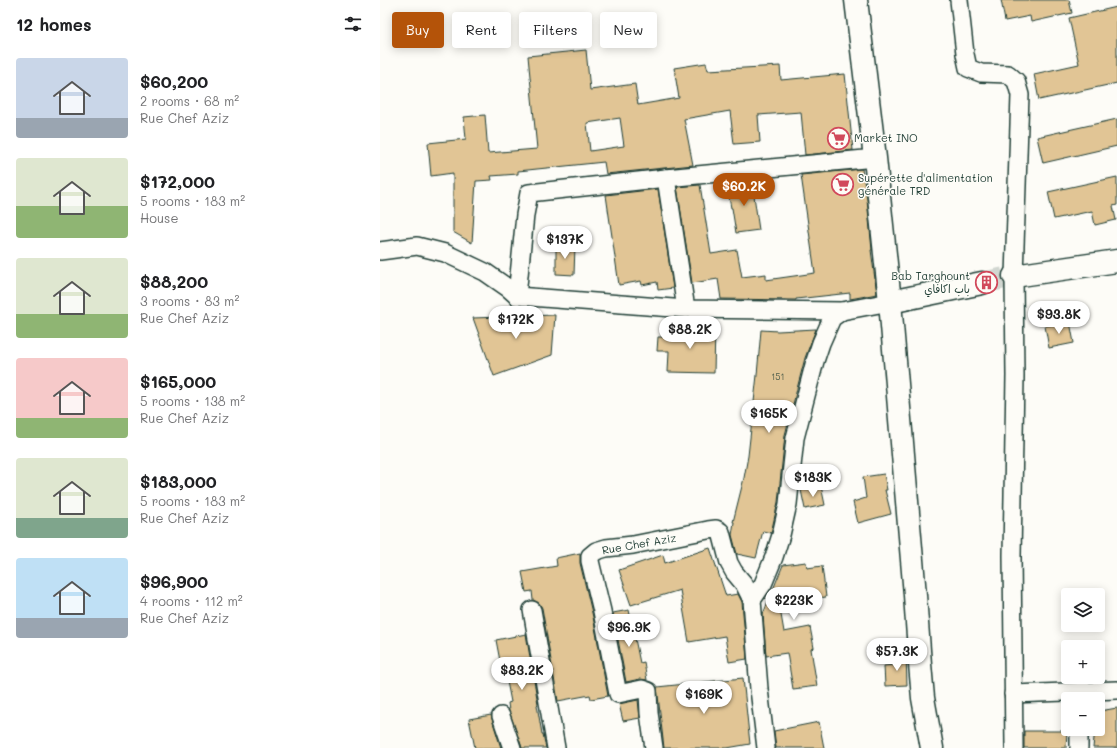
<!DOCTYPE html>
<html lang="en">
<head>
<meta charset="utf-8">
<style>
  :root { --surface:#fff; --page:#f6f6f6; --text:#202124; --muted:#757577; --accent:#b45309 }
  body { margin:0; font-family:Mali,"Playpen Sans Arabic",sans-serif; background:var(--page); color:var(--text); height:100vh; display:flex; flex-direction:column; font-size:15px; white-space:nowrap }
  * { box-sizing:border-box; margin:0 }
  p { font-size:13px; color:var(--muted) }
  .icon { flex:none; width:22px; height:22px; fill:none; stroke:currentColor; stroke-width:2; stroke-linecap:round; stroke-linejoin:round }
  .map { position:relative; flex:1; overflow:hidden }
  .sheet { display:flex; flex-direction:column; background:var(--surface); width:380px }
  .sheet>* { flex:none }
  .guide { position:absolute; left:12px; top:12px; width:380px; height:36px; display:flex; gap:8px }
  .tools { position:absolute; left:681px; top:588px; display:grid; gap:8px }
  .tools a { display:grid; place-items:center; width:44px; height:44px; border-radius:4px; background:var(--surface); box-shadow:0 2px 10px #0003; font-size:20px }
  .price { position:absolute; translate:-50% -34px; padding:0 9px; border-radius:14px; background:#fff; color:#222; font-size:13px; line-height:26px; filter:drop-shadow(0 1px 2px #0008) }
  .price::after { content:''; position:absolute; left:50%; top:24px; width:12px; height:9px; margin-left:-6px; background:inherit; clip-path:polygon(0 0,100% 0,50% 100%) }
  .price.selected { background:var(--accent); color:#fff }
  ul { padding:0; list-style:none }
  li { display:flex; align-items:center; gap:12px; height:100px; padding:0 16px }
  li span { display:grid; place-items:center; flex:none; width:112px; height:80px; border-radius:4px; color:#555 }
  li>.icon { margin-inline-start:auto }
  span .icon { width:48px; height:48px; fill:#fffc; stroke-width:1 }
  li b { font-size:17px }
  h2 { display:flex; justify-content:space-between; align-items:center; height:48px; padding:0 16px; font-size:17px }
  .tag { padding:0 14px; border-radius:4px; background:var(--surface); box-shadow:0 2px 10px #0003; font-size:14px; line-height:36px }
  .tag.selected { background:var(--accent); color:#fff }
  main { display:flex; flex:1; min-height:0 }
  .map>svg:first-child { display:block }
  .building { fill:#e1c595; stroke:#1f3d34; fill-rule:evenodd }
  .lines { fill:none; stroke-linecap:round; stroke-linejoin:round }
  .secondary-tunnel { stroke:#d1d6d0; stroke-width:22; stroke-dasharray:22 11; stroke-linecap:butt }
  .street-casing { stroke:#1f3d34; stroke-width:20 }
  .secondary-casing { stroke:#1f3d34; stroke-width:25 }
  .street { stroke:#fdfcf7; stroke-width:17 }
  .secondary { stroke:#fdfcf7; stroke-width:22 }
  .labels { text-anchor:middle; stroke-width:3; stroke-linejoin:round; paint-order:stroke }
  .number-label { font-size:9px; fill:#505f4c }
  .poi-label { font-size:11px; fill:#1f3d34; stroke:#fdfcf7; text-anchor:start }
  .street-label { font-size:11px; fill:#1f3d34; stroke:#fdfcf7 }
</style>
</head>
<body>
<main>
<section class="sheet">
<h2>12 homes<svg class="icon" aria-label="filters" viewBox="0 0 24 24"><path d="M4 7h16M4 17h16"/><circle cx="9" cy="7" r="2"/><circle cx="15" cy="17" r="2"/></svg></h2>
<ul>
<li><span style="background:linear-gradient(#c9d6e8 75%,#9aa5b1 0)"><svg class="icon" aria-label="home" viewBox="0 0 24 24"><path d="M3 11l9-7 9 7M6 9v11h12V9"/></svg></span><div><b>$60,200</b><p>2 rooms · 68 m²</p><p>Rue Chef Aziz</p></div></li>
<li><span style="background:linear-gradient(#dfe7d0 60%,#8fb573 0)"><svg class="icon" aria-label="home" viewBox="0 0 24 24"><path d="M3 11l9-7 9 7M6 9v11h12V9"/></svg></span><div><b>$172,000</b><p>5 rooms · 183 m²</p><p>House</p></div></li>
<li><span style="background:linear-gradient(#dfe7d0 70%,#8fb573 0)"><svg class="icon" aria-label="home" viewBox="0 0 24 24"><path d="M3 11l9-7 9 7M6 9v11h12V9"/></svg></span><div><b>$88,200</b><p>3 rooms · 83 m²</p><p>Rue Chef Aziz</p></div></li>
<li><span style="background:linear-gradient(#f6c9c9 75%,#8fb573 0)"><svg class="icon" aria-label="home" viewBox="0 0 24 24"><path d="M3 11l9-7 9 7M6 9v11h12V9"/></svg></span><div><b>$165,000</b><p>5 rooms · 138 m²</p><p>Rue Chef Aziz</p></div></li>
<li><span style="background:linear-gradient(#dfe7d0 75%,#7fa58c 0)"><svg class="icon" aria-label="home" viewBox="0 0 24 24"><path d="M3 11l9-7 9 7M6 9v11h12V9"/></svg></span><div><b>$183,000</b><p>5 rooms · 183 m²</p><p>Rue Chef Aziz</p></div></li>
<li><span style="background:linear-gradient(#bfe0f5 75%,#9aa5b1 0)"><svg class="icon" aria-label="home" viewBox="0 0 24 24"><path d="M3 11l9-7 9 7M6 9v11h12V9"/></svg></span><div><b>$96,900</b><p>4 rooms · 112 m²</p><p>Rue Chef Aziz</p></div></li>
</ul>
</section>
<div class="map">
<svg width="737" height="748" viewBox="0 0 737 748">
  <rect width="100%" height="100%" fill="#fdfcf7"/>
  <filter id="ink" filterUnits="userSpaceOnUse"><feTurbulence type="fractalNoise" baseFrequency=".025" numOctaves="2"/><feDisplacementMap in="SourceGraphic" scale="8" xChannelSelector="R" yChannelSelector="G"/><feConvolveMatrix kernelMatrix="1 2 1 2 8 2 1 2 1" color-interpolation-filters="sRGB"/></filter>
  <g filter="url(#ink)">
    <!-- building -->
    <g class="building">
      <path d="M621,0H689L692,13L651,22L650,16L625,21Z"/>
      <path d="M737,7V83L659,100L654,74L699,64L689,18Z"/>
      <path d="M206,50L210,90L255,84L258,105L299,98L294,68L326,63L328,70L400,66L401,80L465,74L473,150L425,155L421,112L378,115L380,142L354,144L350,111L304,119L313,165L226,174L224,162L138,171V174L111,176L112,180L96,181L92,243L73,232V173L51,176L48,143L86,139L84,117L105,115L108,153L157,149L148,56ZM240,118L244,146L210,151L207,123Z"/>
      <path d="M737,119V146L663,163L657,137Z"/>
      <path d="M482,169L487,199L492,250H491L497,294L470,299V293L416,299V300L341,299L338,279L312,283L297,187L320,185L331,254L357,250L362,277L386,274V280L435,273L421,175Z"/>
      <path d="M737,177V205L733,206L736,220L715,225L712,211L674,219L668,192Z"/>
      <path d="M372,182L379,230L356,233L352,208H351L347,186Z"/>
      <path d="M278,189L293,288L278,290L277,282L262,285L261,281L239,285L226,195Z"/>
      <path d="M176,246H195L194,275L176,274Z"/>
      <path d="M175,315L172,355L114,376L93,318Z"/>
      <path d="M690,322L694,343L669,348L665,326Z"/>
      <path d="M297,325L335,327L334,373L288,372L289,351H277L278,337H296Z"/>
      <path d="M436,329L425,358L405,435L398,502L391,533L383,531L376,558L357,554L352,535L354,522H353L364,478L368,456L377,375L381,330L398,331Z"/>
      <path d="M504,474L507,490H505L511,514L478,523L473,502L486,498L483,477Z"/>
      <path d="M441,486L445,505L425,509L421,490Z"/>
      <path d="M330,548L346,596L358,594L362,602L367,659L349,662L345,636L309,642L300,590L251,605L239,570L283,555L285,563Z"/>
      <path d="M200,553V563L213,617L228,696L211,699L210,695L178,701L162,608L159,603L153,600L152,591L146,592L142,572L177,566L176,558Z"/>
      <path d="M426,562L427,568L442,566L446,597L399,603L404,632L430,627L434,648L431,649L437,686L413,689L407,653L386,656L383,614L403,565Z"/>
      <path d="M249,610L260,663L264,662L267,680L260,679L246,682L233,613Z"/>
      <path d="M146,634L158,704L157,705L162,734H163L166,748H142L129,711L128,703L131,702L123,661H120L116,640Z"/>
      <path d="M513,654H526L527,685L505,686L504,666L514,665Z"/>
      <path d="M363,678L370,744L347,748H284L277,687Z"/>
      <path d="M258,700L260,718L243,721L239,704Z"/>
      <path d="M737,708V748H713L714,738L716,729H718V719L720,711Z"/>
      <path d="M111,715L112,719L121,748H95L89,719Z"/>
      <path d="M439,722L444,748H396L394,731Z"/>
      <path d="M644,731H687L686,748H644Z"/>
    </g>
    <g class="lines">
      <!-- secondary-tunnel -->
      <path class="secondary-tunnel" d="M602,283L634,276"/>
      <defs>
        <g id="street">
          <path d="M579,0L585,54L588,68L601,73L628,74L636,81L640,95L634,276L635,376L632,556L634,748"/>
          <path d="M286,178L306,309"/>
          <path d="M0,251L37,246L65,253L105,272L128,288L137,296L306,309L462,311"/>
          <path d="M137,296L145,215L149,193L286,178L495,158"/>
          <path d="M152,610L176,748"/>
          <path d="M633,694L737,690"/>
          <path d="M121,716L132,748"/>
          <path d="M274,748L269,713L268,691L262,689L238,694L222,611L210,561V556L216,551L226,548L253,545L328,530L336,529L340,531L341,532L349,563L354,572L364,584L372,600"/>
          <path d="M386,748L379,689L372,600L383,584L394,557L401,535L408,504L415,438L435,361L441,343L452,318L462,311L510,302"/>
          <path d="M699,748V729"/>
        </g>
        <g id="secondary">
          <path d="M476,0L495,158L510,302L535,595L540,664L543,698L552,748"/>
          <path d="M634,276L737,261"/>
          <path d="M510,302L602,283"/>
        </g>
      </defs>
      <!-- street casing -->
      <use href="#street" class="street-casing"/>
      <!-- secondary casing -->
      <use href="#secondary" class="secondary-casing"/>
      <!-- street -->
      <use href="#street" class="street"/>
      <!-- secondary -->
      <use href="#secondary" class="secondary"/>
    </g>
  </g>
  <!-- icons -->
  <defs>
    <symbol id="supermarket-ring" viewBox="-11 -11 22 22"><circle r="9.5" fill="#fdfcf7" stroke="#d1495b" stroke-width="1.5"/><path d="M-6-5.5h2.5l.6 2H6L4.5 2H-2.5L-4.4-4H-6ZM-1.5 3.2a1.3 1.3 0 1 0 .1 0ZM3 3.2a1.3 1.3 0 1 0 .1 0Z" fill="#d1495b"/></symbol>
    <symbol id="building-ring" viewBox="-11 -11 22 22"><circle r="9.5" fill="#fdfcf7" stroke="#d1495b" stroke-width="1.5"/><path d="M-4-6H4V6H1V3H-1V6H-4ZM-2.5-4.3h1.7v1.8h-1.7ZM.8-4.3h1.7v1.8H.8ZM-2.5-1h1.7V.8h-1.7ZM.8-1h1.7V.8H.8Z" fill="#d1495b"/></symbol>
  </defs>
  <g fill-rule="evenodd">
    <use href="#supermarket-ring" x="446" y="126" width="25" height="25"/>
    <use href="#supermarket-ring" x="450" y="172" width="25" height="25"/>
    <use href="#building-ring" x="594" y="270" width="25" height="25"/>
  </g>
  <g class="labels">
    <!-- number labels -->
    <g class="number-label">
      <text x="398" y="380">151</text>
    </g>
    <!-- poi labels -->
    <g class="poi-label">
      <text x="474" y="142">Market INO</text>
      <text x="478" y="182">Supérette d'alimentation<tspan x="478" dy="13">générale TRD</tspan></text>
      <text x="590" y="280" text-anchor="end">Bab Targhount<tspan x="590" dy="13">باب اكافاي</tspan></text>
    </g>
    <!-- street labels -->
    <g class="street-label">
      <text transform="translate(259 544) rotate(-10)" y="4">Rue Chef Aziz</text>
    </g>
  </g>
</svg>
<div class="tools">
<a><svg class="icon" aria-label="layers" viewBox="0 0 24 24"><path d="M12 4l9 5-9 5-9-5zM3 14l9 5 9-5"/></svg></a>
<a>+</a>
<a>−</a>
</div>
<b class="price selected" style="left:364px;top:207px">$60.2K</b>
<b class="price" style="left:185px;top:260px">$137K</b>
<b class="price" style="left:679px;top:335px">$93.8K</b>
<b class="price" style="left:136px;top:340px">$172K</b>
<b class="price" style="left:310px;top:350px">$88.2K</b>
<b class="price" style="left:389px;top:434px">$165K</b>
<b class="price" style="left:433px;top:498px">$183K</b>
<b class="price" style="left:414px;top:621px">$223K</b>
<b class="price" style="left:249px;top:648px">$96.9K</b>
<b class="price" style="left:517px;top:672px">$57.3K</b>
<b class="price" style="left:142px;top:691px">$83.2K</b>
<b class="price" style="left:324px;top:715px">$169K</b>
<div class="guide">
<a class="tag selected">Buy</a>
<a class="tag">Rent</a>
<a class="tag">Filters</a>
<a class="tag">New</a>
</div>
</div>
</main>
</body>
</html>
